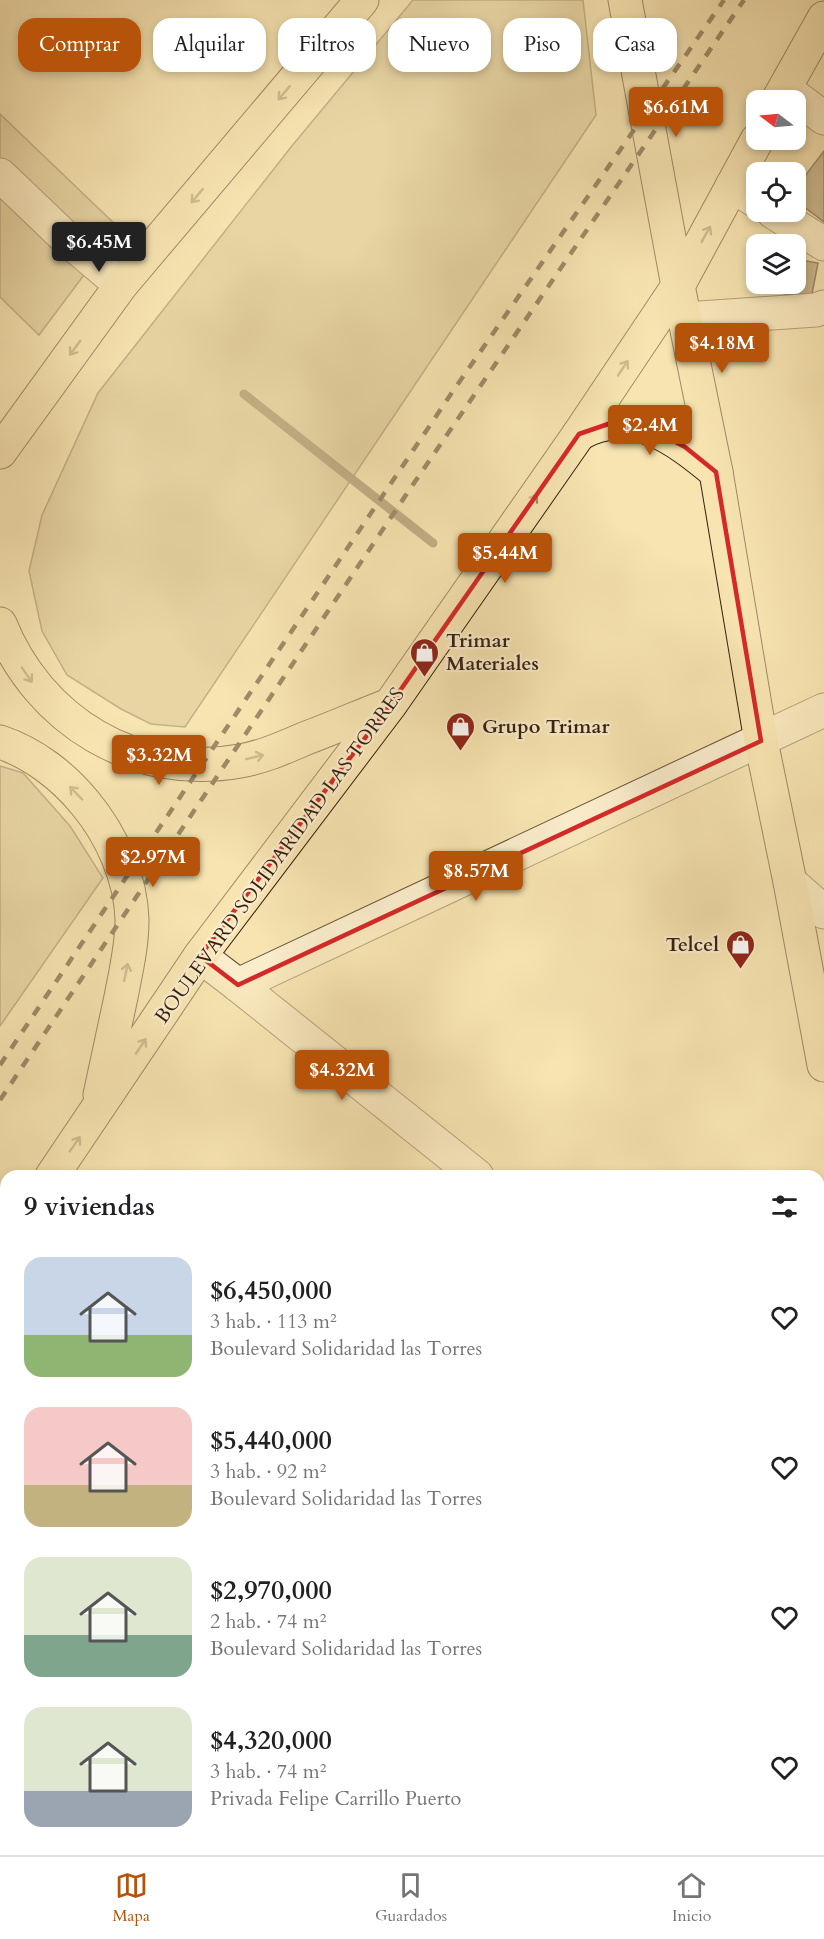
<!DOCTYPE html>
<html lang="es">
<head>
<meta charset="utf-8">
<style>
  :root { --surface:#fff; --page:#f2f2f2; --text:#202124; --muted:#757577; --line:#e0e0e0; --accent:#b45309 }
  body { margin:0; font-family:Cardo,serif; background:var(--page); color:var(--text); height:100vh; display:flex; flex-direction:column; font-size:22px; white-space:nowrap }
  * { box-sizing:border-box; margin:0 }
  p { font-size:20px; color:var(--muted) }
  .icon { flex:none; width:33px; height:33px; fill:none; stroke:currentColor; stroke-width:2; stroke-linecap:round; stroke-linejoin:round }
  .map { position:relative; flex:1; overflow:hidden }
  .sheet { position:absolute; left:0px; top:1170px; width:825px; height:686px; display:flex; flex-direction:column; background:var(--surface); border-radius:18px 18px 0 0; box-shadow:0 3px 9px #0003 }
  .sheet>* { flex:none }
  .top-card { position:absolute; left:18px; top:18px; width:789px; height:54px; display:flex; gap:12px }
  .needle { width:39px; rotate:286deg }
  .tools { position:absolute; left:746px; top:90px; display:grid; gap:12px }
  .tools a { display:grid; place-items:center; width:60px; height:60px; border-radius:12px; background:var(--surface); box-shadow:0 3px 9px #0003; font-size:30px }
  .price { position:absolute; translate:-50% -51px; padding:0 14px; border-radius:6px; background:var(--accent); color:#fff; font-size:20px; line-height:39px; filter:drop-shadow(0 2px 3px #0008) }
  .price::after { content:''; position:absolute; left:50%; top:36px; width:18px; height:14px; margin-left:-9px; background:inherit; clip-path:polygon(0 0,100% 0,50% 100%) }
  .price.selected { background:#222; color:#fff }
  ul { padding:0; list-style:none }
  li { display:flex; align-items:center; gap:18px; height:150px; padding:0 24px }
  li span { display:grid; place-items:center; flex:none; width:168px; height:120px; border-radius:18px; color:#555 }
  li>.icon { margin-inline-start:auto }
  span .icon { width:72px; height:72px; fill:#fffc; stroke-width:1 }
  li b { font-size:26px }
  h2 { display:flex; justify-content:space-between; align-items:center; height:72px; padding:0 24px; font-size:26px }
  .pill { padding:0 21px; border-radius:18px; background:var(--surface); box-shadow:0 3px 9px #0003; font-size:21px; line-height:54px }
  .pill.selected { background:var(--accent); color:#fff }
  .tabs { display:flex; justify-content:space-around; align-items:center; height:84px; border-top:2px solid var(--line); background:var(--surface); font-size:16px; color:var(--muted) }
  .tabs a { display:grid; justify-items:center; gap:3px }
  .tabs .selected { color:var(--accent) }
  .map>svg:first-child { display:block }
  .green { fill:#d6c396; stroke:#867153; stroke-width:1.5 }
  .lines { fill:none; stroke-linecap:round; stroke-linejoin:round }
  .stream { stroke:#826d50; stroke-width:9 }
  .building { fill:#9a8564; stroke:#351f10; stroke-width:1.5 }
  .minor-casing { stroke:#665038; stroke-width:35 }
  .major-casing { stroke:#351f10; stroke-width:35 }
  .minor { stroke:#faedcc; stroke-width:33 }
  .major { stroke:#f7e4b1; stroke-width:33 }
  .rail { stroke:#351f10; stroke-width:4.5; stroke-dasharray:10 10; stroke-linecap:butt }
  .oneway { stroke:#a08b69 }
  .marked { fill:none; stroke:#d62828; stroke-width:4.5; stroke-linejoin:round }
  .labels { text-anchor:middle; stroke-width:4.5; stroke-linejoin:round; paint-order:stroke }
  .poi-label { font-size:20px; font-weight:bold; fill:#351f10; stroke:#faedcc; text-anchor:start }
  .street-label { font-size:20px; fill:#351f10; stroke:#faedcc }
</style>
</head>
<body>
<div class="map">
<svg width="824" height="1855" viewBox="0 0 824 1855">
  <rect width="100%" height="100%" fill="#f7e4b1"/>
  <filter id="stains"><feTurbulence type="fractalNoise" baseFrequency=".00333" numOctaves="4"/><feColorMatrix values="0 0 0 0 .2 0 0 0 0 .09 0 0 0 0 .02 0 0 0 .5 -.17"/></filter>
  <radialGradient id="worn" r=".72"><stop offset=".6" stop-color="#630" stop-opacity="0"/><stop offset="1" stop-color="#630" stop-opacity=".3"/></radialGradient>
  <!-- green -->
  <g class="green">
    <path d="M413,0H583L596,115L185,727L151,724L121,709L67,675L42,631L29,571L42,515L98,393L291,147Z"/>
    <path d="M0,114L119,228L39,335L0,297Z"/>
    <path d="M0,766L23,773L70,826L103,878L0,1026Z"/>
  </g>
  <g class="lines">
    <!-- stream -->
    <path class="stream" d="M244,394L433,543"/>
  </g>
  <!-- building -->
  <g class="building">
    <path d="M824,151V222L795,200V189Z"/>
    <path d="M795,259L818,263L811,299L751,287L756,262V284H795Z"/>
    <path d="M306,1850H352L358,1855H292Z"/>
  </g>
  <g class="lines">
    <defs>
      <g id="minor">
        <path d="M785,89L824,118"/>
        <path d="M0,175L69,241L121,285"/>
        <path d="M732,186L756,201"/>
        <path d="M773,212L824,244"/>
        <path d="M685,319L816,310L824,307"/>
        <path d="M790,882L824,912"/>
        <path d="M200,956L238,985L824,710"/>
        <path d="M238,985L477,1176"/>
        <path d="M0,1314L6,1318"/>
        <path d="M819,1520L824,1517"/>
        <path d="M0,1681L6,1686"/>
        <path d="M701,1850L708,1855"/>
        <path d="M220,1855L236,1850"/>
      </g>
      <g id="major">
        <path d="M625,0L678,286L716,472L761,741L790,882L824,1065"/>
        <path d="M778,100L824,18"/>
        <path d="M579,434C631,404 676,439 716,472"/>
        <path d="M0,452L121,285L362,0"/>
        <path d="M0,624C39,721 135,780 240,761C263,757 283,748 304,739C333,728 361,716 389,705"/>
        <path d="M0,742C33,753 63,776 85,803C111,834 131,878 132,920C132,946 126,971 121,997C114,1030 107,1063 100,1095"/>
        <path d="M52,1176L200,956L390,705L579,434L678,286L757,140"/>
        <path d="M0,1252L6,1243"/>
      </g>
    </defs>
    <!-- minor casing -->
    <use href="#minor" class="minor-casing"/>
    <!-- major casing -->
    <use href="#major" class="major-casing"/>
    <!-- minor -->
    <use href="#minor" class="minor"/>
    <!-- major -->
    <use href="#major" class="major"/>
    <!-- rail -->
    <g class="rail">
      <path d="M0,1065L451,394L724,0"/>
      <path d="M0,1100L412,486L744,0"/>
    </g>
  </g>
  <!-- one-way arrows -->
  <defs><path id="oneway-shaft" d="M-6 0H5M1.5-3L5.5 0L1.5 3" fill="none" stroke-width="1.6" stroke-linecap="round" stroke-linejoin="round" transform="scale(1.5)"/></defs>
  <g class="oneway">
    <use href="#oneway-shaft" transform="translate(284 93) rotate(130)"/>
    <use href="#oneway-shaft" transform="translate(197 196) rotate(130)"/>
    <use href="#oneway-shaft" transform="translate(706 234) rotate(-61)"/>
    <use href="#oneway-shaft" transform="translate(75 348) rotate(126)"/>
    <use href="#oneway-shaft" transform="translate(623 368) rotate(-56)"/>
    <use href="#oneway-shaft" transform="translate(532 502) rotate(-55)"/>
    <use href="#oneway-shaft" transform="translate(27 675) rotate(55)"/>
    <use href="#oneway-shaft" transform="translate(255 757) rotate(-14)"/>
    <use href="#oneway-shaft" transform="translate(76 793) rotate(-134)"/>
    <use href="#oneway-shaft" transform="translate(126 972) rotate(-78)"/>
    <use href="#oneway-shaft" transform="translate(141 1046) rotate(-56)"/>
    <use href="#oneway-shaft" transform="translate(75 1144) rotate(-55)"/>
  </g>
  <!-- marked area -->
  <path d="M0 0H824V1855H0ZM614,422L649,428L685,447L716,472L761,741L238,985L200,956L390,705L579,434Z" fill="#f7e4b1" fill-opacity=".55" fill-rule="evenodd"/>
  <path class="marked" d="M614,422L649,428L685,447L716,472L761,741L238,985L200,956L390,705L579,434Z"/>
  <!-- icons -->
  <defs>
    <symbol id="shop-pin" viewBox="-11 -11 22 30"><path d="M0 17L-7.5 6A9.5 9.5 0 1 1 7.5 6Z" fill="#8f2418" stroke="#faedcc"/><path d="M-5-2.5h2.3a2.7 3.5 0 0 1 5.4 0H5L5.5 6h-11ZM-1.5-2.5h3a1.5 2.3 0 0 0-3 0Z" fill="#fff"/></symbol>
  </defs>
  <g fill-rule="evenodd">
    <use href="#shop-pin" x="408" y="636" width="33" height="45"/>
    <use href="#shop-pin" x="444" y="710" width="33" height="45"/>
    <use href="#shop-pin" x="724" y="928" width="33" height="45"/>
  </g>
  <g class="labels">
    <!-- poi labels -->
    <g class="poi-label">
      <text x="446" y="647">Trimar<tspan x="446" dy="23">Materiales</tspan></text>
      <text x="482" y="733">Grupo Trimar</text>
      <text x="719" y="951" text-anchor="end">Telcel</text>
    </g>
    <!-- street labels -->
    <g class="street-label">
      <text transform="translate(279 855) rotate(-54)" y="7">BOULEVARD SOLIDARIDAD LAS TORRES</text>
    </g>
  </g>
  <rect width="100%" height="100%" filter="url(#stains)"/>
  <rect width="100%" height="100%" fill="url(#worn)"/>
</svg>
<div class="tools">
<a><svg class="needle" viewBox="-14 -14 28 28"><path d="M0-13l5 13h-10z" fill="#e53935"/><path d="M0 13l5-13h-10z" fill="#757577"/></svg></a>
<a><svg class="icon" aria-label="locate" viewBox="0 0 24 24"><circle cx="12" cy="12" r="6"/><path d="M12 2v4M12 18v4M2 12h4M18 12h4"/></svg></a>
<a><svg class="icon" aria-label="layers" viewBox="0 0 24 24"><path d="M12 4l9 5-9 5-9-5zM3 14l9 5 9-5"/></svg></a>
</div>
<b class="price" style="left:676px;top:138px">$6.61M</b>
<b class="price selected" style="left:99px;top:273px">$6.45M</b>
<b class="price" style="left:722px;top:374px">$4.18M</b>
<b class="price" style="left:650px;top:456px">$2.4M</b>
<b class="price" style="left:505px;top:584px">$5.44M</b>
<b class="price" style="left:159px;top:786px">$3.32M</b>
<b class="price" style="left:153px;top:888px">$2.97M</b>
<b class="price" style="left:476px;top:902px">$8.57M</b>
<b class="price" style="left:342px;top:1101px">$4.32M</b>
<div class="top-card">
<a class="pill selected">Comprar</a>
<a class="pill">Alquilar</a>
<a class="pill">Filtros</a>
<a class="pill">Nuevo</a>
<a class="pill">Piso</a>
<a class="pill">Casa</a>
</div>
<section class="sheet">
<h2>9 viviendas<svg class="icon" aria-label="filters" viewBox="0 0 24 24"><path d="M4 7h16M4 17h16"/><circle cx="9" cy="7" r="2"/><circle cx="15" cy="17" r="2"/></svg></h2>
<ul>
<li><span style="background:linear-gradient(#c9d6e8 65%,#8fb573 0)"><svg class="icon" aria-label="home" viewBox="0 0 24 24"><path d="M3 11l9-7 9 7M6 9v11h12V9"/></svg></span><div><b>$6,450,000</b><p>3 hab. · 113 m²</p><p>Boulevard Solidaridad las Torres</p></div><svg class="icon" aria-label="heart" viewBox="0 0 24 24"><path d="M12 20l-8-8c-3-5 5-10 8-4 3-6 11-1 8 4z"/></svg></li>
<li><span style="background:linear-gradient(#f6c9c9 65%,#c2b280 0)"><svg class="icon" aria-label="home" viewBox="0 0 24 24"><path d="M3 11l9-7 9 7M6 9v11h12V9"/></svg></span><div><b>$5,440,000</b><p>3 hab. · 92 m²</p><p>Boulevard Solidaridad las Torres</p></div><svg class="icon" aria-label="heart" viewBox="0 0 24 24"><path d="M12 20l-8-8c-3-5 5-10 8-4 3-6 11-1 8 4z"/></svg></li>
<li><span style="background:linear-gradient(#dfe7d0 65%,#7fa58c 0)"><svg class="icon" aria-label="home" viewBox="0 0 24 24"><path d="M3 11l9-7 9 7M6 9v11h12V9"/></svg></span><div><b>$2,970,000</b><p>2 hab. · 74 m²</p><p>Boulevard Solidaridad las Torres</p></div><svg class="icon" aria-label="heart" viewBox="0 0 24 24"><path d="M12 20l-8-8c-3-5 5-10 8-4 3-6 11-1 8 4z"/></svg></li>
<li><span style="background:linear-gradient(#dfe7d0 70%,#9aa5b1 0)"><svg class="icon" aria-label="home" viewBox="0 0 24 24"><path d="M3 11l9-7 9 7M6 9v11h12V9"/></svg></span><div><b>$4,320,000</b><p>3 hab. · 74 m²</p><p>Privada Felipe Carrillo Puerto</p></div><svg class="icon" aria-label="heart" viewBox="0 0 24 24"><path d="M12 20l-8-8c-3-5 5-10 8-4 3-6 11-1 8 4z"/></svg></li>
</ul>
</section>
</div>
<nav class="tabs">
<a class="selected"><svg class="icon" aria-label="map" viewBox="0 0 24 24"><path d="M3 6l6-2 6 2 6-2v14l-6 2-6-2-6 2zM9 4v14M15 6v14"/></svg>Mapa</a>
<a><svg class="icon" aria-label="saved" viewBox="0 0 24 24"><path d="M7 4h10v16l-5-4-5 4z"/></svg>Guardados</a>
<a><svg class="icon" aria-label="home" viewBox="0 0 24 24"><path d="M3 11l9-7 9 7M6 9v11h12V9"/></svg>Inicio</a>
</nav>
</body>
</html>
